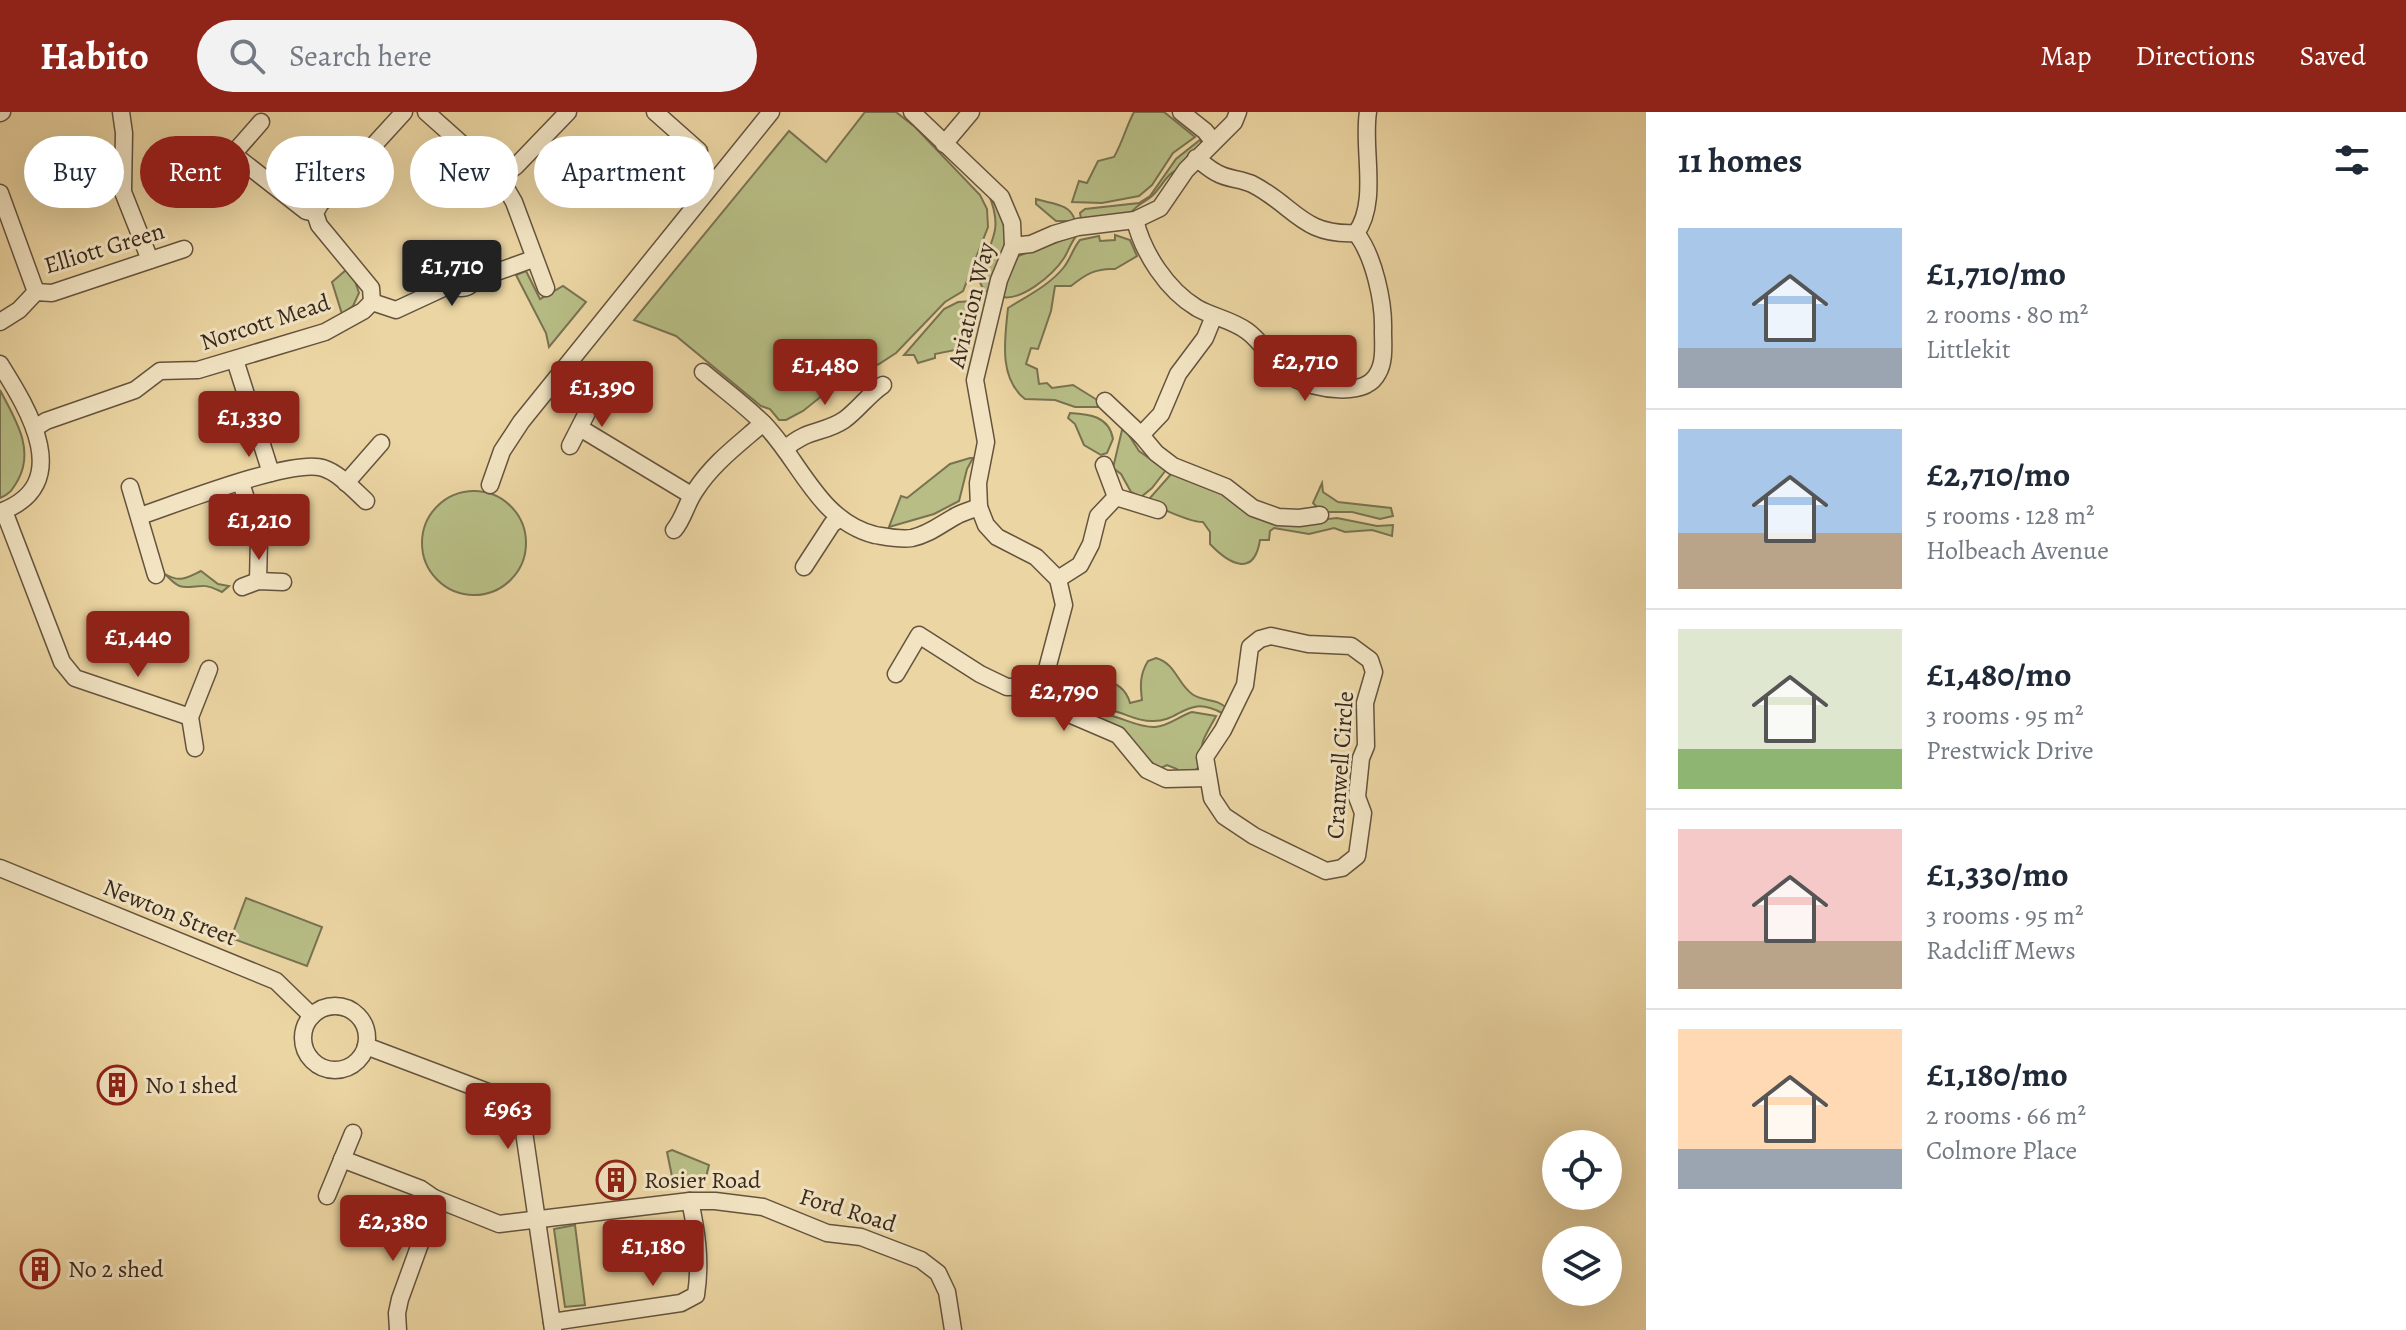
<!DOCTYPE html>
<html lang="en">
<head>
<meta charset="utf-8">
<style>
  :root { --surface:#fff; --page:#f2f2f3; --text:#1f2937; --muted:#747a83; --line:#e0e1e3; --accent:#8f2418 }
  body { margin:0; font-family:Alegreya,serif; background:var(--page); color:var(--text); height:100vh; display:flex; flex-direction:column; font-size:30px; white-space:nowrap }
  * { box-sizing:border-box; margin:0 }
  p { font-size:26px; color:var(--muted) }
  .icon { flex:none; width:44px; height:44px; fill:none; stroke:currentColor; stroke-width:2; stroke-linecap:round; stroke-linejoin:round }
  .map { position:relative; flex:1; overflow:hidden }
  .sheet { display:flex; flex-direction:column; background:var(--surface); width:760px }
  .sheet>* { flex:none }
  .top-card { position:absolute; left:24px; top:24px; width:760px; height:72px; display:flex; gap:16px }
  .controls { position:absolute; left:1542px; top:1018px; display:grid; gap:16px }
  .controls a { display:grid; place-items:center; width:80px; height:80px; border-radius:50%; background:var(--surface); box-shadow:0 8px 32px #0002; font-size:40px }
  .price { position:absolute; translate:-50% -68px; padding:0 18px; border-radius:8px; background:var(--accent); color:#fff; font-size:26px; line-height:52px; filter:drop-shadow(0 2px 4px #0008) }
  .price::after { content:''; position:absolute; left:50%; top:48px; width:24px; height:18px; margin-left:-12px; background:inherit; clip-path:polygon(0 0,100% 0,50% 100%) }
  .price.on { background:#222; color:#fff }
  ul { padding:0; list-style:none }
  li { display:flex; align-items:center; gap:24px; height:200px; padding:0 32px }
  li+li { border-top:2px solid var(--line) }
  li span { display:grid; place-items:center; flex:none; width:224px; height:160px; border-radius:0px; color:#555 }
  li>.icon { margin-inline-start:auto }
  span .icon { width:96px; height:96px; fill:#fffc; stroke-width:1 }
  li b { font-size:34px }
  h2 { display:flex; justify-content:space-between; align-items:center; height:96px; padding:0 32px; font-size:34px }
  .pill { padding:0 28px; border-radius:36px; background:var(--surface); box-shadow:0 8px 32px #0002; font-size:28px; line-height:72px }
  .pill.on { background:var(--accent); color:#fff }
  header { display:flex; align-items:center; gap:48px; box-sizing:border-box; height:112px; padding:0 40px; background:var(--accent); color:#fff }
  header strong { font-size:38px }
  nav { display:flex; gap:44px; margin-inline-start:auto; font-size:28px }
  .search { width:560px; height:72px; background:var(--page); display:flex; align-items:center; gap:20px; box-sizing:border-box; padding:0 28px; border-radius:44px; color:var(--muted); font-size:30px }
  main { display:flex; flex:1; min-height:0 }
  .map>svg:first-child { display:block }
  .green { fill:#b7bd85; stroke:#787251; stroke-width:2 }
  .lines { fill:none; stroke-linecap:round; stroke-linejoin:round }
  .minor-casing { stroke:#65533e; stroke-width:19 }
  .minor { stroke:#f2e4c3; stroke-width:16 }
  .labels { text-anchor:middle; stroke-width:6; stroke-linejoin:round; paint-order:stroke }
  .street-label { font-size:24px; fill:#38281d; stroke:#f2e4c3 }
  .poi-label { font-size:24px; fill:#38281d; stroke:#f2e4c3; text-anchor:start }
</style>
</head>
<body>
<header>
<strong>Habito</strong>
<div class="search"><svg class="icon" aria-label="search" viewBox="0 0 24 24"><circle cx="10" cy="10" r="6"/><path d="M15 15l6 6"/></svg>Search here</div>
<nav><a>Map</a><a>Directions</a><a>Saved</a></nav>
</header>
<main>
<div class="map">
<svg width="1646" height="1218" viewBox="0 0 1646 1218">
  <rect width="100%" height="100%" fill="#ebd5a2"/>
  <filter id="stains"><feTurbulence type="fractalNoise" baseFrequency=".0025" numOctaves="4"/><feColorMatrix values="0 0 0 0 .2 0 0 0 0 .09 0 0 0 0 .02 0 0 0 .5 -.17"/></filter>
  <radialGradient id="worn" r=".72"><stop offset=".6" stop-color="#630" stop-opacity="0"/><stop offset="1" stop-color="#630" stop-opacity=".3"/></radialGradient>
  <!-- green -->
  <g class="green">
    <path d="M865,0H896L915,15L980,83L987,97L988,115L963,179L945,190L896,241L879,252L843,267L803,299L786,308H779L770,297L761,294L676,224L634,208L789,19L826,50Z"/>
    <path d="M1134,0H1164L1195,25L1173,41L1152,73L1139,84L1102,91L1072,90L1079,69L1087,71L1098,49L1114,45C1123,29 1126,15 1134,0Z"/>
    <path d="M1201,27V33L1188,44L1180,57C1167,60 1162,75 1152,84C1144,91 1136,93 1131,101L1081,107L1080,101L1085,97L1139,91L1150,84L1176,47Z"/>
    <path d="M989,83C1002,101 1010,123 1003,145C999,159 989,167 991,182L983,177L979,168C985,131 1006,125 989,83Z"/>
    <path d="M1036,87C1051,92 1071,91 1075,109H1056L1036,92Z"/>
    <path d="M1077,123C1071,130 1069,138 1064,146C1053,163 1019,192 999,184L1018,144Z"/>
    <path d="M1115,123L1130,128L1137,144L1115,157C1096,156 1086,162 1071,174H1055L1051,199L1038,237L1031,236L1026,252L1037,257L1039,272L1047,271L1052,276L1073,273L1102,291L1100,295H1075L1055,288L1025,287C998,266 1005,226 1008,196C1027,184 1050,173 1064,155C1071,146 1073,136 1080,128L1099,124L1100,129L1115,128Z"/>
    <path d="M346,158L355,169L359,181L353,194L342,202L332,170Z"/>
    <path d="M526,159L540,187L563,174L586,190L549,235L546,221L516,163Z"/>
    <path d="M958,190L973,189L979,192L970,235L935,242V246L918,251L914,243H904L944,197Z"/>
    <path d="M0,278C15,307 35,337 18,368C12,378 10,382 0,386Z"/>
    <path d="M1070,301C1089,302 1109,304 1113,327L1107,341L1101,343L1084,333L1075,312L1068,306Z"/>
    <path d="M1125,317L1139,339L1166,358L1152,376L1141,385L1131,380L1121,362L1113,356L1122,318Z"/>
    <path d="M970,346H973L967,357L959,389L934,402L889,415L901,384L907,386L950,352Z"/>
    <path d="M1172,361L1301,410L1337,406L1377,414L1393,413L1392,424L1372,418L1345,420L1334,416L1309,422L1274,416L1270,419L1269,428H1260C1254,466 1229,452 1210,432V420L1203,410C1191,411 1166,398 1153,393L1149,387Z"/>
    <path d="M1322,371L1323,380L1338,390L1391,396L1393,404L1380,407L1352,400H1322L1313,391Z"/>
    <circle cx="474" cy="431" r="52"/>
    <path d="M201,459L218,472L229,474L222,480C216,477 208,473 202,474C182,475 181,479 165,462C180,471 186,466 201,459Z"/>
    <path d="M1156,546C1176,552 1177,571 1192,582C1203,590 1217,586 1226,596L1224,602C1186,581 1182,610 1152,609C1129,609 1119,594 1090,597L1093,562C1110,570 1125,572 1130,591L1142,588C1140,573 1140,562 1148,549Z"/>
    <path d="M1192,600L1216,604C1212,612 1206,621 1203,629C1197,650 1210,656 1181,663L1177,657L1167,653L1159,657C1144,645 1135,630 1119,617C1111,609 1100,609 1091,602C1117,600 1134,616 1155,615C1169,614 1179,604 1192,600Z"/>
    <path d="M246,786L322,815L307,854L231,826Z"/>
    <path d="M672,1038L709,1053L705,1069L674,1074L667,1040Z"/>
    <path d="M575,1113L585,1193L565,1195L554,1117Z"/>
  </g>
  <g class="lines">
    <defs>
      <g id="minor">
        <path d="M121,0L124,21L123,80L150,148"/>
        <path d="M426,0L500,66L514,90L546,176"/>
        <path d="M655,0L699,39L665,79"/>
        <path d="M912,0L1001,85L1012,111L1013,134L999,168L975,268L986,330L978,371L979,395L986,413L997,425L1036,445L1058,467L1064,493L1047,557L1053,589L1069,602L1118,623L1147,658L1166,667L1208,666"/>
        <path d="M1181,0L1205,19L1213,29"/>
        <path d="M0,1L2,0"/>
        <path d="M261,10L233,42L306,99L315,101"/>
        <path d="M944,32L971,0"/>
        <path d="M1196,46C1203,51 1209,57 1217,61C1227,67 1241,67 1252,72C1295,94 1302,124 1356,121C1379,90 1362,36 1368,0"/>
        <path d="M500,66L516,54L568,0"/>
        <path d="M0,81L36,180"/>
        <path d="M1135,108C1143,141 1167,178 1197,196C1213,205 1232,208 1247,219C1264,231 1275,255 1294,266C1315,277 1365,287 1378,261C1385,249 1383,232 1383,219C1384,190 1374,144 1356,121"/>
        <path d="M1013,134L1031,132L1054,122L1078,115L1135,108L1160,96L1186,58L1234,10L1238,0"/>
        <path d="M372,190L396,198L450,173C462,179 469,176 477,167L533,147"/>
        <path d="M0,210L19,198L36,180L52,181L184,137"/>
        <path d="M235,248L271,361"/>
        <path d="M0,252C29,298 75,373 0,400"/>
        <path d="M703,260C723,277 745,293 764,312C801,350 819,409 875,423C887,425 900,428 912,426C930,422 941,412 956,404C963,400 971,398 979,395"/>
        <path d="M1105,289L1141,323L1156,341L1173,354L1226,375L1253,396L1278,405L1299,406L1320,403"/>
        <path d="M35,316L46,309L135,278L160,259L198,258L325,220L363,199L372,190L371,176L319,113L315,101L320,92L404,0"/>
        <path d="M580,316L691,383"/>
        <path d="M1141,323L1161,302L1178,262L1205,226L1214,204"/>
        <path d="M570,334L597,281"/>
        <path d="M785,337C808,316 823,322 844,308C858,298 868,283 883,273"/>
        <path d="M1104,353L1116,385L1158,398"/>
        <path d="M241,371L259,427L258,469"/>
        <path d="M346,371L381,331"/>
        <path d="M490,373L502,339L521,310L771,0"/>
        <path d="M130,375L156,463"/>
        <path d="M4,399L62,550L75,566L190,605"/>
        <path d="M140,404C176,392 292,346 323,356C339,361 354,378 366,389"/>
        <path d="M674,418C684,406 686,392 695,379C713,351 738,333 763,311"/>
        <path d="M804,455L832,412L839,407"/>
        <path d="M1058,467L1080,453L1091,432L1098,404L1116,385"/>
        <path d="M242,475L258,469L283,470"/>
        <path d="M1271,524L1308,532L1351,534L1370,548L1374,560L1365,591L1366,634L1361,646L1357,685L1363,701L1357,744L1342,756L1326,759L1254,724L1224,704L1212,686L1205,645L1223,618L1245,573L1250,535L1260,527Z"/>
        <path d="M896,562L919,523L980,562L1007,575L1048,574"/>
        <path d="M195,636L190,605L209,557"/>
        <path d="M0,756L276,869L312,904"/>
        <circle cx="335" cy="926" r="32"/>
        <path d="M366,934L501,985L514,994L522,1006L553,1218"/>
        <path d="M342,1047L421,1077L434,1086L499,1112L690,1089H715L763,1095L827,1121L861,1125L921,1148L938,1161L947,1180L953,1218"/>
        <path d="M327,1084L353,1021"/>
        <path d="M552,1210L681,1191L696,1183C701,1150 697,1121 690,1089"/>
        <path d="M398,1218L397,1201L400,1187L429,1107L434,1086"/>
      </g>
    </defs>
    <!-- minor casing -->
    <use href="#minor" class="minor-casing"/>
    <!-- minor -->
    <use href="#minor" class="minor"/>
  </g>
  <!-- icons -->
  <defs>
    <symbol id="building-ring" viewBox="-11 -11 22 22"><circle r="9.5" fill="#f2e4c3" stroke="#8f2418" stroke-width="1.5"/><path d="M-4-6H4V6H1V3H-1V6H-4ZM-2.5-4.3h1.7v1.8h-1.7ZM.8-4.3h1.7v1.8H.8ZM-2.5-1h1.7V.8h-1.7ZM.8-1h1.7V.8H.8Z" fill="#8f2418"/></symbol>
  </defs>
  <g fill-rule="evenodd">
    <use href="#building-ring" x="95" y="951" width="44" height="44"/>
    <use href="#building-ring" x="594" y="1046" width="44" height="44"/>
    <use href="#building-ring" x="18" y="1135" width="44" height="44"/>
  </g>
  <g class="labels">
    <!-- street labels -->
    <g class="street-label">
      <text transform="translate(104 136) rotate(-17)" y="8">Elliott Green</text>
      <text transform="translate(971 193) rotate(-76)" y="8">Aviation Way</text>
      <text transform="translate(265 210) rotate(-18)" y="8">Norcott Mead</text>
      <text transform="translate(1340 653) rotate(-86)" y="8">Cranwell Circle</text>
      <text transform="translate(170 800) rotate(22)" y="8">Newton Street</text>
      <text transform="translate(848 1098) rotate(17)" y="8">Ford Road</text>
    </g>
    <!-- poi labels -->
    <g class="poi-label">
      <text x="145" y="981">No 1 shed</text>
      <text x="644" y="1076">Rosier Road</text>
      <text x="68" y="1165">No 2 shed</text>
    </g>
  </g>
  <rect width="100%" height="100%" filter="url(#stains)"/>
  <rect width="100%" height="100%" fill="url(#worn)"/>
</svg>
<div class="controls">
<a><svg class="icon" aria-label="locate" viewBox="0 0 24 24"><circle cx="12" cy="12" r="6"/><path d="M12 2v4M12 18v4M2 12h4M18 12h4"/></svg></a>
<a><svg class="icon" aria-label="layers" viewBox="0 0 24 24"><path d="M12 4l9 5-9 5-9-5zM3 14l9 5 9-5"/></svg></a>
</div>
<b class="price on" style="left:452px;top:196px">£1,710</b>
<b class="price" style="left:1305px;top:291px">£2,710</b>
<b class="price" style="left:825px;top:295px">£1,480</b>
<b class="price" style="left:602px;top:317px">£1,390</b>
<b class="price" style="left:249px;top:347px">£1,330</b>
<b class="price" style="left:259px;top:450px">£1,210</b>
<b class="price" style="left:138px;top:567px">£1,440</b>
<b class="price" style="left:1064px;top:621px">£2,790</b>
<b class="price" style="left:508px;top:1039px">£963</b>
<b class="price" style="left:393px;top:1151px">£2,380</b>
<b class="price" style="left:653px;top:1176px">£1,180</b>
<div class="top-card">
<a class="pill">Buy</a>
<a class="pill on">Rent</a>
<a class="pill">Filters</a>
<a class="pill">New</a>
<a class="pill">Apartment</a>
</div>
</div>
<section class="sheet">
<h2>11 homes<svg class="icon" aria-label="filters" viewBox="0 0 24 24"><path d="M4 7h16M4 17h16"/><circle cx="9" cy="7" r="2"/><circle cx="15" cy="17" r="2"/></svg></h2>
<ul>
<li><span style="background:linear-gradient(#a9c7e8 75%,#9aa5b1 0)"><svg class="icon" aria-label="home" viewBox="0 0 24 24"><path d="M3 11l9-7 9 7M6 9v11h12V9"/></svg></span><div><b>£1,710/mo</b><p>2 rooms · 80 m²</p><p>Littlekit</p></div></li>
<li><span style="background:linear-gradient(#a9c7e8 65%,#b9a48a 0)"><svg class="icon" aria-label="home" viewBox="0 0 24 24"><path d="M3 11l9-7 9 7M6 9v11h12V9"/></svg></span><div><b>£2,710/mo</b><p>5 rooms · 128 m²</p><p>Holbeach Avenue</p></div></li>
<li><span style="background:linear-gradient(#dfe7d0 75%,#8fb573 0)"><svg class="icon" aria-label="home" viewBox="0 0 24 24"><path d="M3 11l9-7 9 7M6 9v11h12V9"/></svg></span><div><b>£1,480/mo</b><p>3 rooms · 95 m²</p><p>Prestwick Drive</p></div></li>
<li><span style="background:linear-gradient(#f6c9c9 70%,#b9a48a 0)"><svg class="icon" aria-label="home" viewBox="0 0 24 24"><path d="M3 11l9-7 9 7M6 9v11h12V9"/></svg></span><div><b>£1,330/mo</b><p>3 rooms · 95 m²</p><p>Radcliff Mews</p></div></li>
<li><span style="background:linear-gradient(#ffd9b3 75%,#9aa5b1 0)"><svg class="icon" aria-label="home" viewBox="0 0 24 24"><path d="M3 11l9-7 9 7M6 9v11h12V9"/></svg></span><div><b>£1,180/mo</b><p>2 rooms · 66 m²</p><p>Colmore Place</p></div></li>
</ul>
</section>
</main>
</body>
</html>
